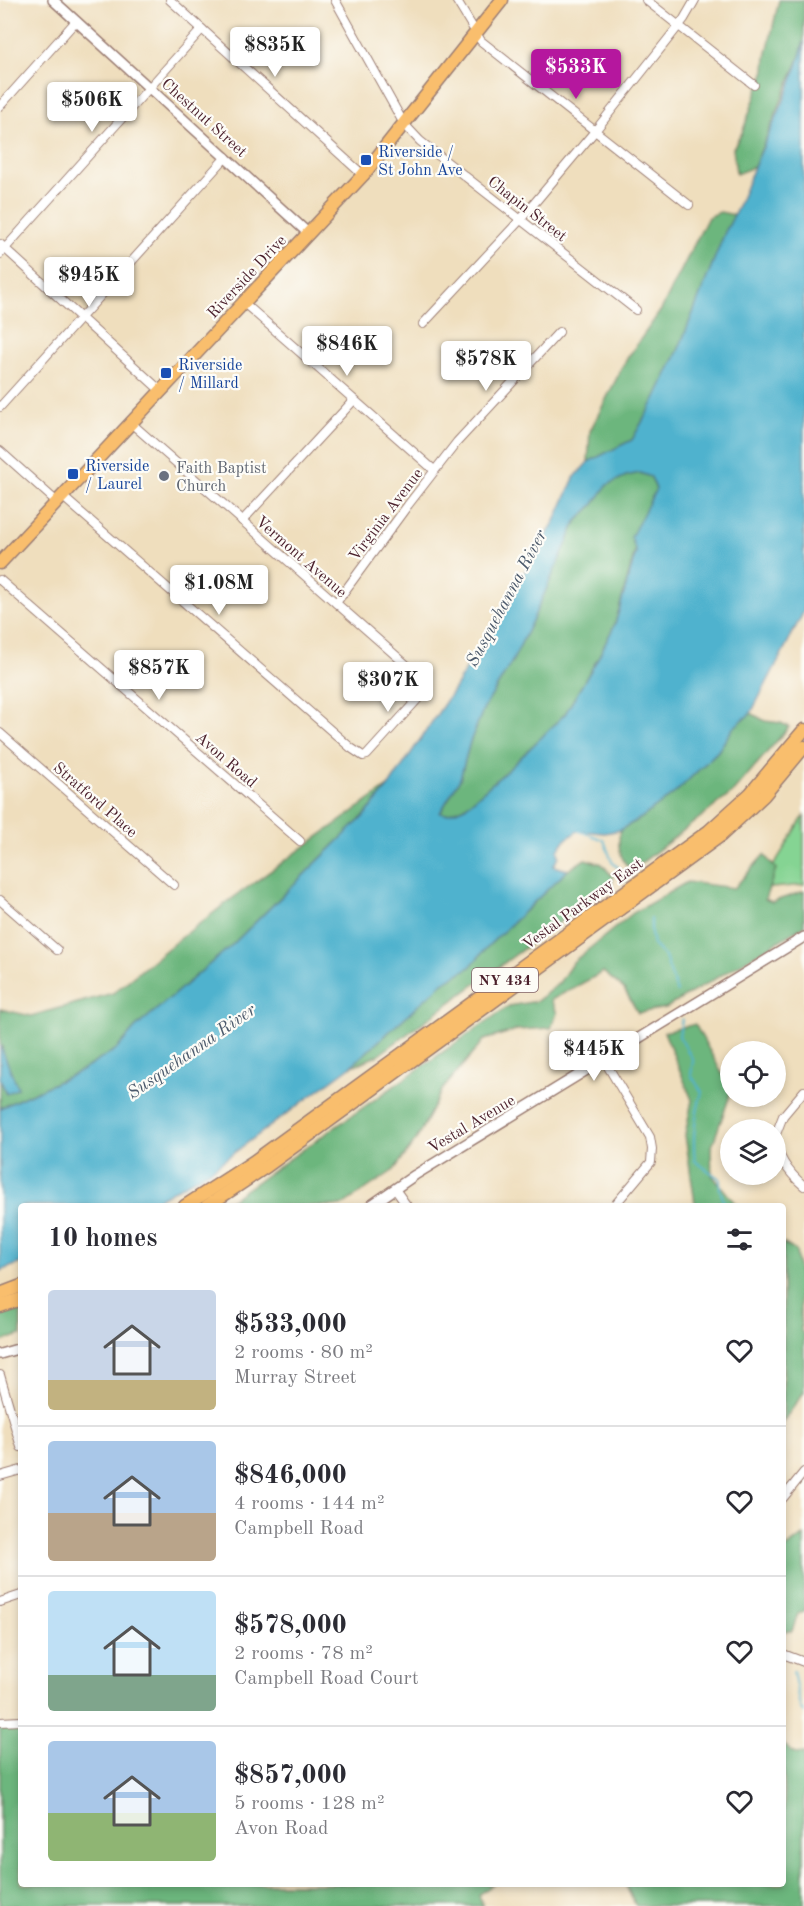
<!DOCTYPE html>
<html lang="en">
<head>
<meta charset="utf-8">
<style>
  :root { --surface:#fff; --page:#f7f7f7; --text:#2b2b33; --muted:#7c7c81; --line:#e1e1e2; --accent:#b5179e }
  body { margin:0; font-family:"Old Standard TT",serif; background:var(--page); color:var(--text); height:100vh; display:flex; flex-direction:column; font-size:22px; white-space:nowrap }
  * { box-sizing:border-box; margin:0 }
  p { font-size:20px; color:var(--muted) }
  .icon { flex:none; width:33px; height:33px; fill:none; stroke:currentColor; stroke-width:2; stroke-linecap:round; stroke-linejoin:round }
  .map { position:relative; flex:1; overflow:hidden }
  .side { position:absolute; left:18px; top:1203px; width:768px; height:684px; display:flex; flex-direction:column; background:var(--surface); border-radius:6px; box-shadow:0 3px 9px #0003 }
  .side>* { flex:none }
  .tools { position:absolute; left:720px; top:1041px; display:grid; gap:12px }
  .tools a { display:grid; place-items:center; width:66px; height:66px; border-radius:50%; background:var(--surface); box-shadow:0 3px 9px #0003; font-size:30px }
  .price { position:absolute; translate:-50% -51px; padding:0 14px; border-radius:6px; background:#fff; color:#222; font-size:20px; line-height:39px; filter:drop-shadow(0 2px 3px #0008) }
  .price::after { content:''; position:absolute; left:50%; top:36px; width:18px; height:14px; margin-left:-9px; background:inherit; clip-path:polygon(0 0,100% 0,50% 100%) }
  .price.on { background:var(--accent); color:#fff }
  ul { padding:0; list-style:none }
  li { display:flex; align-items:center; gap:18px; height:150px; padding:0 30px }
  li+li { border-top:2px solid var(--line) }
  li span { display:grid; place-items:center; flex:none; width:168px; height:120px; border-radius:6px; color:#555 }
  li>.icon { margin-inline-start:auto }
  span .icon { width:72px; height:72px; fill:#fffc; stroke-width:1 }
  li b { font-size:26px }
  h2 { display:flex; justify-content:space-between; align-items:center; height:72px; padding:0 30px; font-size:26px }
  .map>svg:first-child { display:block }
  .green { fill:#85d493; stroke:#687a5f; stroke-width:1.5 }
  .forest { fill:#6cb67d; stroke:#5b6a54; stroke-width:1.5 }
  .water { fill:#4fb2ce; stroke:#4c687c; stroke-width:1.5; fill-rule:evenodd }
  .lines { fill:none; stroke-linecap:round; stroke-linejoin:round }
  .stream { stroke:#4fb2ce; stroke-width:2 }
  .minor-casing { stroke:#9c7e74; stroke-width:10 }
  .tertiary-casing { stroke:#9c7e74; stroke-width:12 }
  .primary-casing { stroke:#9c7e74; stroke-width:15 }
  .minor { stroke:#fff; stroke-width:8 }
  .tertiary { stroke:#fff; stroke-width:9 }
  .primary { stroke:#f9be6d; stroke-width:12 }
  .transit-dot { fill:#1a4fb4; stroke:#fdfcf7; stroke-width:2 }
  .worship-dot { fill:#6b7280; stroke:#fdfcf7; stroke-width:2 }
  .labels { text-anchor:middle; stroke-width:4.5; stroke-linejoin:round; paint-order:stroke }
  .shield { fill:#fdfcf7; stroke:#806168; stroke-width:1.5 }
  .shield-label { font-size:15px; font-weight:bold; fill:#4a1f2b }
  .street-label { font-size:16px; fill:#4a1f2b; stroke:#fdfcf7 }
  .transit-label { font-size:16px; fill:#164399; stroke:#fdfcf7; text-anchor:start }
  .worship-label { font-size:16px; fill:#5b616d; stroke:#fdfcf7; text-anchor:start }
  .water-label { font-size:18px; font-style:italic; fill:#4c5a6c; stroke:#fdfcf7 }
</style>
</head>
<body>
<div class="map">
<svg width="804" height="1906" viewBox="0 0 804 1906">
  <rect width="100%" height="100%" fill="#fdfcf7"/>
  <filter id="ink" filterUnits="userSpaceOnUse"><feTurbulence type="fractalNoise" baseFrequency=".0167" numOctaves="2"/><feDisplacementMap in="SourceGraphic" scale="12" xChannelSelector="R" yChannelSelector="G"/><feConvolveMatrix kernelMatrix="1 2 1 2 8 2 1 2 1" color-interpolation-filters="sRGB"/></filter>
  <filter id="wash" filterUnits="userSpaceOnUse"><feTurbulence type="fractalNoise" baseFrequency=".008" numOctaves="4" result="noise"/><feDisplacementMap in="SourceGraphic" scale="24" xChannelSelector="R" yChannelSelector="G"/><feGaussianBlur stdDeviation="1.35" result="paint"/><feColorMatrix in="noise" values="0 0 0 0 0 0 0 0 0 0 0 0 0 0 0 0 0 1.4 0 .05"/><feComposite in="paint" operator="in"/></filter>
  <g filter="url(#wash)">
    <rect width="100%" height="100%" fill="#efdebd"/>
    <!-- green -->
    <path class="green" d="M804,816V885L759,889Z"/>
    <!-- forest -->
    <g class="forest">
      <path d="M779,0H804V41L800,56L754,167L736,174L733,148L742,133L765,70L766,57Z"/>
      <path d="M720,212L735,215L725,232L678,351L655,399L632,440L588,462L590,431L626,360L661,310L708,217Z"/>
      <path d="M640,473L651,477L656,489L647,508L615,624L597,660L565,714L510,768L464,808L447,814L440,813L460,779L470,742L483,710L513,660L533,619L576,522L594,504L606,485L626,476Z"/>
      <path d="M751,713L765,721L781,723L789,727L732,793L640,864L627,866C618,853 618,845 620,830L641,818L676,792L718,751L733,728Z"/>
      <path d="M389,786L365,815L232,945L135,1028L117,1049L83,1070L0,1108V1078L6,1094L2,1046L0,1045V1009L31,1016L113,993L168,948L230,900Z"/>
      <path d="M764,855L776,869L765,899L772,902L804,891V926L666,1008L638,1013L624,989L603,972L551,1000L557,1013L551,1028L517,1030L484,1040L442,1090L416,1140L394,1170L341,1206H222L509,1006L537,1001L559,983L573,962L633,913L687,882L734,888Z"/>
      <path d="M585,859L602,864L613,877L612,884L377,1056L350,1067L444,982L470,967L488,946L568,870Z"/>
      <path d="M695,1024L730,1088L729,1098L711,1149L712,1175L734,1202L740,1206H696L695,1203L685,1135L692,1100L664,1032Z"/>
      <path d="M783,1243L796,1251L799,1270L801,1330L804,1336V1392L783,1422Z"/>
      <path d="M21,1304V1335L0,1342V1312Z"/>
      <path d="M804,1536V1611L798,1614L792,1631H783V1550Z"/>
      <path d="M21,1726V1884H493L479,1895L483,1906H0V1727Z"/>
      <path d="M783,1744L795,1754L804,1753V1906H636L625,1884H783V1812C786,1805 783,1756 783,1744Z"/>
    </g>
    <!-- water -->
    <g class="water">
      <path d="M804,41V611L751,713L733,728L718,751L676,792L641,818L620,830L605,833L578,831L566,839L558,850L559,857L553,866L568,870L488,946L470,967L444,982L350,1067L212,1169L146,1206H21V1263L0,1271V1108L83,1070L117,1049L135,1028L232,945L365,815L389,786L454,689L555,521L574,478L588,462L632,440L655,399L678,351L725,232C738,211 745,188 755,165C772,125 794,84 804,41ZM640,473L651,477L656,489L631,537L636,552L615,624L597,660L565,714L510,768L464,808L447,814L440,813L460,779L470,742L483,710L513,660L533,619L576,522L594,504L607,485L626,476Z"/>
      <path d="M0,1045L18,1088L6,1094L0,1078Z"/>
    </g>
    <g class="lines">
      <!-- stream -->
      <g class="stream">
        <path d="M577,830L604,840L612,862L623,872L626,882"/>
        <path d="M651,918V932L653,945L665,957L677,992"/>
        <path d="M682,1019L679,1036L693,1060L691,1075L702,1092C695,1115 692,1137 695,1161L720,1179V1189L725,1206"/>
        <path d="M793,1671L800,1707L804,1713"/>
      </g>
    </g>
  </g>
  <g filter="url(#ink)">
    <g class="lines">
      <defs>
        <g id="minor">
          <path d="M170,0L363,175"/>
          <path d="M335,0L404,124L420,141L636,310"/>
          <path d="M456,0L481,41L689,205"/>
          <path d="M646,0L754,85"/>
          <path d="M0,106L76,21"/>
          <path d="M0,244L161,391"/>
          <path d="M0,254L202,29"/>
          <path d="M244,303L434,470"/>
          <path d="M423,324L521,219L595,131L684,19L695,0"/>
          <path d="M0,407L226,157"/>
          <path d="M0,451L57,502"/>
          <path d="M62,496L351,748L363,756L367,755L426,690V682L131,423"/>
          <path d="M242,521L354,400"/>
          <path d="M0,580L300,841"/>
          <path d="M336,603L408,505L457,442L559,332"/>
          <path d="M0,733L174,885"/>
          <path d="M0,900L57,950"/>
          <path d="M604,1060L650,1137L652,1149L651,1162L614,1206"/>
          <path d="M776,1134L783,1116L804,1091"/>
          <path d="M776,1138C777,1158 790,1174 804,1186"/>
          <path d="M395,1189L407,1206"/>
          <path d="M0,1375L21,1447"/>
          <path d="M0,1476L21,1470"/>
          <path d="M783,1498L804,1472"/>
          <path d="M0,1602L21,1595"/>
          <path d="M783,1654L804,1662"/>
          <path d="M0,1722L21,1721"/>
        </g>
        <g id="tertiary">
          <path d="M53,0L309,234"/>
          <path d="M370,1206L415,1175L804,937"/>
          <path d="M0,1354L21,1348"/>
        </g>
        <g id="primary">
          <path d="M0,563L363,175L502,0"/>
          <path d="M185,1206L253,1162L709,831L750,794L804,730"/>
          <path d="M207,1206L267,1166L720,836L764,795L804,747"/>
          <path d="M0,1294L21,1286"/>
          <path d="M0,1306L21,1299"/>
        </g>
      </defs>
      <!-- minor casing -->
      <use href="#minor" class="minor-casing"/>
      <!-- tertiary casing -->
      <use href="#tertiary" class="tertiary-casing"/>
      <!-- primary casing -->
      <use href="#primary" class="primary-casing"/>
      <!-- minor -->
      <use href="#minor" class="minor"/>
      <!-- tertiary -->
      <use href="#tertiary" class="tertiary"/>
      <!-- primary -->
      <use href="#primary" class="primary"/>
    </g>
  </g>
  <!-- markers -->
  <g class="transit-dot">
    <rect x="360" y="154" width="12" height="12" rx="3"/>
    <rect x="160" y="367" width="12" height="12" rx="3"/>
    <rect x="67" y="468" width="12" height="12" rx="3"/>
  </g>
  <circle class="worship-dot" cx="164" cy="476" r="6"/>
  <g class="labels">
    <!-- shield labels -->
    <rect class="shield" x="472" y="968" width="66" height="24" rx="4.5"/>
    <g class="shield-label">
      <text x="505" y="985">NY 434</text>
    </g>
    <!-- street labels -->
    <g class="street-label">
      <text transform="translate(205 117) rotate(42)" y="6">Chestnut Street</text>
      <text transform="translate(528 208) rotate(38)" y="6">Chapin Street</text>
      <text transform="translate(246 276) rotate(-47)" y="6">Riverside Drive</text>
      <text transform="translate(385 514) rotate(-53)" y="6">Virginia Avenue</text>
      <text transform="translate(302 556) rotate(41)" y="6">Vermont Avenue</text>
      <text transform="translate(227 759) rotate(41)" y="6">Avon Road</text>
      <text transform="translate(96 799) rotate(41)" y="6">Stratford Place</text>
      <text transform="translate(582 903) rotate(-36)" y="6">Vestal Parkway East</text>
      <text transform="translate(471 1123) rotate(-31)" y="6">Vestal Avenue</text>
    </g>
    <!-- transit labels -->
    <g class="transit-label">
      <text x="378" y="157">Riverside /<tspan x="378" dy="18">St John Ave</tspan></text>
      <text x="178" y="370">Riverside<tspan x="178" dy="18">/ Millard</tspan></text>
      <text x="85" y="471">Riverside<tspan x="85" dy="18">/ Laurel</tspan></text>
    </g>
    <!-- worship labels -->
    <g class="worship-label">
      <text x="176" y="473">Faith Baptist<tspan x="176" dy="18">Church</tspan></text>
    </g>
    <!-- water labels -->
    <g class="water-label">
      <text transform="translate(506 598) rotate(-62)" y="6">Susquehanna River</text>
      <text transform="translate(191 1051) rotate(-35)" y="6">Susquehanna River</text>
    </g>
  </g>
</svg>
<div class="tools">
<a><svg class="icon" aria-label="locate" viewBox="0 0 24 24"><circle cx="12" cy="12" r="6"/><path d="M12 2v4M12 18v4M2 12h4M18 12h4"/></svg></a>
<a><svg class="icon" aria-label="layers" viewBox="0 0 24 24"><path d="M12 4l9 5-9 5-9-5zM3 14l9 5 9-5"/></svg></a>
</div>
<b class="price" style="left:275px;top:78px">$835K</b>
<b class="price on" style="left:576px;top:100px">$533K</b>
<b class="price" style="left:92px;top:133px">$506K</b>
<b class="price" style="left:89px;top:308px">$945K</b>
<b class="price" style="left:347px;top:377px">$846K</b>
<b class="price" style="left:486px;top:392px">$578K</b>
<b class="price" style="left:219px;top:616px">$1.08M</b>
<b class="price" style="left:159px;top:701px">$857K</b>
<b class="price" style="left:388px;top:713px">$307K</b>
<b class="price" style="left:594px;top:1082px">$445K</b>
<section class="side">
<h2>10 homes<svg class="icon" aria-label="filters" viewBox="0 0 24 24"><path d="M4 7h16M4 17h16"/><circle cx="9" cy="7" r="2"/><circle cx="15" cy="17" r="2"/></svg></h2>
<ul>
<li><span style="background:linear-gradient(#c9d6e8 75%,#c2b280 0)"><svg class="icon" aria-label="home" viewBox="0 0 24 24"><path d="M3 11l9-7 9 7M6 9v11h12V9"/></svg></span><div><b>$533,000</b><p>2 rooms · 80 m²</p><p>Murray Street</p></div><svg class="icon" aria-label="heart" viewBox="0 0 24 24"><path d="M12 20l-8-8c-3-5 5-10 8-4 3-6 11-1 8 4z"/></svg></li>
<li><span style="background:linear-gradient(#a9c7e8 60%,#b9a48a 0)"><svg class="icon" aria-label="home" viewBox="0 0 24 24"><path d="M3 11l9-7 9 7M6 9v11h12V9"/></svg></span><div><b>$846,000</b><p>4 rooms · 144 m²</p><p>Campbell Road</p></div><svg class="icon" aria-label="heart" viewBox="0 0 24 24"><path d="M12 20l-8-8c-3-5 5-10 8-4 3-6 11-1 8 4z"/></svg></li>
<li><span style="background:linear-gradient(#bfe0f5 70%,#7fa58c 0)"><svg class="icon" aria-label="home" viewBox="0 0 24 24"><path d="M3 11l9-7 9 7M6 9v11h12V9"/></svg></span><div><b>$578,000</b><p>2 rooms · 78 m²</p><p>Campbell Road Court</p></div><svg class="icon" aria-label="heart" viewBox="0 0 24 24"><path d="M12 20l-8-8c-3-5 5-10 8-4 3-6 11-1 8 4z"/></svg></li>
<li><span style="background:linear-gradient(#a9c7e8 60%,#8fb573 0)"><svg class="icon" aria-label="home" viewBox="0 0 24 24"><path d="M3 11l9-7 9 7M6 9v11h12V9"/></svg></span><div><b>$857,000</b><p>5 rooms · 128 m²</p><p>Avon Road</p></div><svg class="icon" aria-label="heart" viewBox="0 0 24 24"><path d="M12 20l-8-8c-3-5 5-10 8-4 3-6 11-1 8 4z"/></svg></li>
</ul>
</section>
</div>
</body>
</html>
